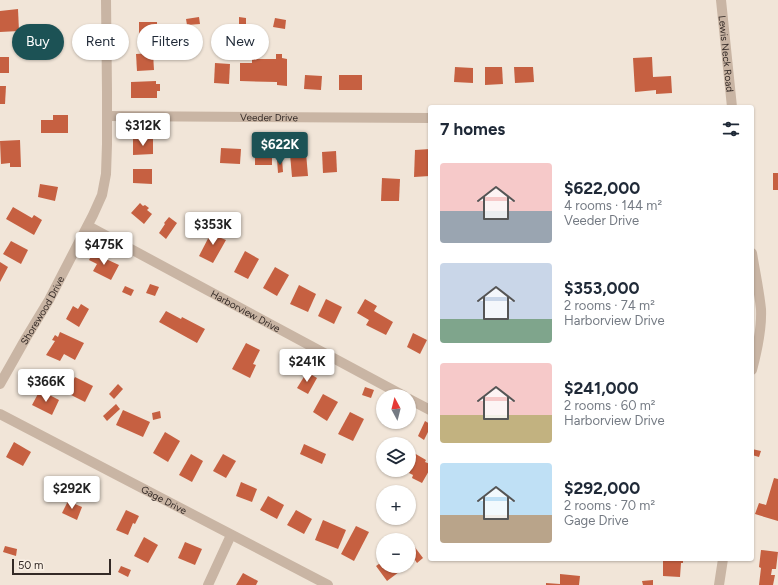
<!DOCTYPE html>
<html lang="en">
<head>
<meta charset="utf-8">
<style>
  :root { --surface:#fff; --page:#f2f2f3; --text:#1f2937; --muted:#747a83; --accent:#1c5255 }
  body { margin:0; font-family:Figtree,sans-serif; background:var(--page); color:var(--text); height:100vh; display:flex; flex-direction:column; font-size:15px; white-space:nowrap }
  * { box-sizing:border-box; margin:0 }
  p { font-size:13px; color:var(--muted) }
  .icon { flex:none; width:22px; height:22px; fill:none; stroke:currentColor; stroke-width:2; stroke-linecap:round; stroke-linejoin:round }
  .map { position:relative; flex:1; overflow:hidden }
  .panel { position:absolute; left:428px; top:105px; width:326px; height:456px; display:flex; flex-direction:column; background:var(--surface); border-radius:4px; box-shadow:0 1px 3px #0004 }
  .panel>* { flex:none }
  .guide { position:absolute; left:12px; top:24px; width:356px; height:36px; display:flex; gap:8px }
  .needle { width:26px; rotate:353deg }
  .tools { position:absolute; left:376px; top:389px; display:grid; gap:8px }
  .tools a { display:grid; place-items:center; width:40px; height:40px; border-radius:50%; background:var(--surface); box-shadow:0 1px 3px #0004; font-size:20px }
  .scale { position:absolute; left:12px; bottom:10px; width:99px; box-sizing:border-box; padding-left:4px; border:2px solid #342a26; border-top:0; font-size:11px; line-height:14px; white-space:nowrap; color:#342a26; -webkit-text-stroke:3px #f9efe4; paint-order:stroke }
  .price { position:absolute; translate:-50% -34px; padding:0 9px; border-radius:4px; background:#fff; color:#222; font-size:13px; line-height:26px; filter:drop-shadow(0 1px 2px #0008) }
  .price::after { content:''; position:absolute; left:50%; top:24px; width:12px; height:9px; margin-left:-6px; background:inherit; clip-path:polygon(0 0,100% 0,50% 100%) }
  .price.selected { background:var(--accent); color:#fff }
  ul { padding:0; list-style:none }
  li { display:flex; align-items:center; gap:12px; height:100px; padding:0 12px }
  li span { display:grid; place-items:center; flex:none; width:112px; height:80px; border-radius:4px; color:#555 }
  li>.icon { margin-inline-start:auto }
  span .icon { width:48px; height:48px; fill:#fffc; stroke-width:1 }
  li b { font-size:17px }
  h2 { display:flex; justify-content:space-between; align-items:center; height:48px; padding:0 12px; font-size:17px }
  .tag { padding:0 14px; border-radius:18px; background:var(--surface); box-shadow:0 1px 3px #0004; font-size:14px; line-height:36px }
  .tag.selected { background:var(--accent); color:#fff }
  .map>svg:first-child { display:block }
  .building { fill:#c66041 }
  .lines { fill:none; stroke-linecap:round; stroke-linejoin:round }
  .minor { stroke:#c9b5a4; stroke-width:10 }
  .labels { text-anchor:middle; stroke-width:3; stroke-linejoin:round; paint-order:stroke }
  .street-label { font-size:10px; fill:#342a26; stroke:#f9efe4 }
</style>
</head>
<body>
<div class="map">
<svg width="778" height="585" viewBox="0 0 778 585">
  <rect width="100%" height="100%" fill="#f1e5d8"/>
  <!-- building -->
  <g class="building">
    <path d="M18,9L19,31L0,32V11Z"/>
    <path d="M199,17L200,24L187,25L186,19Z"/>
    <path d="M239,17L246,18V26L239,25Z"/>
    <path d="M275,18L286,20L285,29L273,27Z"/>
    <path d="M139,22H157V40L139,39Z"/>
    <path d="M153,53L154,70L137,71L136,54Z"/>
    <path d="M276,54H282V58L287,59V86L277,85V82L240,81V63H252V59H276Z"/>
    <rect x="0" y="57" width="9" height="16"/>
    <path d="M652,57L653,77L671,76L672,93L656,94V90L635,92L633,58Z"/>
    <path d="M215,63L230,64L229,84L214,83Z"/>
    <path d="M455,67L473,68V83L454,82Z"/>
    <path d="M485,67H502L503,84L485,85Z"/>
    <path d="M514,67H533L534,82L515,83Z"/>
    <path d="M305,75L322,76L321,90L304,89Z"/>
    <rect x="339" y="75" width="23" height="15"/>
    <path d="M156,81V84H160V91H157V98H131V82Z"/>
    <path d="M0,86H6L5,104H0Z"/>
    <path d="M53,115H68V133H41V120H53Z"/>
    <path d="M133,139H153V154L133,155Z"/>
    <path d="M20,140L21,167H10V163L1,164L0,141Z"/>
    <rect x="255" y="147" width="17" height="18"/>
    <path d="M221,148L241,149L240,164L220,163Z"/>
    <path d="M430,149V176L414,177L415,150Z"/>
    <path d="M336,151L337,172L323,173L322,152Z"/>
    <path d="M306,153L308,176L292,177L290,154Z"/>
    <path d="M277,159H282L283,172L278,173Z"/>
    <path d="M133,169H152V184L133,183Z"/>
    <rect x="773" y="173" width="5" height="17"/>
    <path d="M382,178L400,179L399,201H381Z"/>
    <path d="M40,184L58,187L55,201L38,197Z"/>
    <path d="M140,203L143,206L145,205L149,208L147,210L152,214L144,224L131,213Z"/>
    <path d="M13,207L32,218L34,215L42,220L34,235L6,219Z"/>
    <path d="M169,217L177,223L166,239L159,233L165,224L164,223Z"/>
    <path d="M214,227L224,232L221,238L226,240L213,263L199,256Z"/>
    <path d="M11,241L28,250L21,264L3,254Z"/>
    <path d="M245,251L259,259L248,279L234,272Z"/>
    <path d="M93,253L119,265L111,280L93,271L97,264L89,260Z"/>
    <path d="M0,262L8,267L0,282Z"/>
    <path d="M275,267L289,275L277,296L263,288Z"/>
    <path d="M150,284L159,287L155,296L146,293Z"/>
    <path d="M299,285L316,294L308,312L290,304Z"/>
    <path d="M125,286L134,290L131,296L122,292Z"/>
    <path d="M326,299L342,307L334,324L318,316Z"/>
    <path d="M365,299L377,306L374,311L393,322L386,335L366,325L369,320L357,313Z"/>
    <path d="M81,304L89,309L79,327L66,319L73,306L78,309Z"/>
    <path d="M166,311L181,319L182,317L205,329L197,343L159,322Z"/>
    <path d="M60,332L84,343L75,360L64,354L60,361L46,355L55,341L52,340L55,335L58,337Z"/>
    <path d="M413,333L427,340L420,354L407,347Z"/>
    <path d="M246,343L260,350L253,364L256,365L250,378L232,369Z"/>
    <path d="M307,372L317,378L308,394L297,388Z"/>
    <path d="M75,377L93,386L85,402L67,393Z"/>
    <path d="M118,384L123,389L114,399L109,394Z"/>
    <path d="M365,387L374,390L371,398L362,395Z"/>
    <path d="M40,390L59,400L52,415L32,405Z"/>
    <path d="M323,394L338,402L327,421L313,412Z"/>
    <path d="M116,404L120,409L107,421L103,416Z"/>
    <path d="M123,410L150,422L143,437L116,425Z"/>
    <path d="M160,411L161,418L153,420L152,413Z"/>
    <path d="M350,412L364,419L353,441L338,434Z"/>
    <path d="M425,421L430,424V428L424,440L418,436Z"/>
    <path d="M165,432L180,441L168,462L153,453Z"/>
    <path d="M14,442L31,452L23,466L6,457Z"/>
    <path d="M304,444L326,454L322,464L300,454Z"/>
    <path d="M752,449L761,451L759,457L752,455Z"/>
    <path d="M414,453L426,460L425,462L430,464V469L422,483L412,478L413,475L409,473L410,471L409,470V462Z"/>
    <path d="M191,454L203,461L192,482L179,475Z"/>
    <path d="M223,454L236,461L226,478L213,471Z"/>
    <path d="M774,478L778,479V521L755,514L759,503L766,505Z"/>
    <path d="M241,482L257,489L252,502L236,496Z"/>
    <path d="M268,496L284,505L277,519L260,510Z"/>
    <path d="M68,501L82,507L77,520L62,513Z"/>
    <path d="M126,510L139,516L135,524L133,523L128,535L116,530Z"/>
    <path d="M296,510L312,519L304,534L287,525Z"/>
    <path d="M323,520L346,530L338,549L315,540Z"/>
    <path d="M356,526L369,532L354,561L341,554Z"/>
    <path d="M144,537L158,545L148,563L134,556Z"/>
    <path d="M408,538L423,558L417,563L415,560L409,564V540H405Z"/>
    <path d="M185,542L202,549L195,565L178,558Z"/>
    <path d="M5,546L17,549L16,556L3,552Z"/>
    <path d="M761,550L778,552L776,569H772L771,575H775L773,585H759L761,568L759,567Z"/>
    <path d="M663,559H683V563H681L680,577L663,576Z"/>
    <path d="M383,561V566H407L387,581L376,566Z"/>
    <path d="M121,566L131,570L128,577L118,572Z"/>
    <path d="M243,573L258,581L256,585H236Z"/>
    <path d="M560,574L580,576L579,585H546V583L560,584Z"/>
    <path d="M653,580V585H643L642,581Z"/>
  </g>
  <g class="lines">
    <!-- minor -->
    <g class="minor">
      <path id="s1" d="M721,0L732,107"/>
      <path id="s2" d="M107,116L430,118"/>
      <path id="s3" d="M88,226L404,396"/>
      <path d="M752,253C755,272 759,290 761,309C762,329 757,351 752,370"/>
      <path id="s4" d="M0,384L26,338L49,300L93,215L102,195L106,174L107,144V92L106,0"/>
      <path d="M409,399L430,410"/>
      <path id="s5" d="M0,414L328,585"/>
      <path d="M208,585L231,535"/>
      <path d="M719,585L723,559"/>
    </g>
  </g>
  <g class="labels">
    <!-- street labels -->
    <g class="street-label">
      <text dy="4" stroke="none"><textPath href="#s1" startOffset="54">Lewis Neck Road</textPath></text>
      <text dy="4" stroke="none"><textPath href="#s2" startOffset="162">Veeder Drive</textPath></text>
      <text dy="4" stroke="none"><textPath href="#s4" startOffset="85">Shorewood Drive</textPath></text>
      <text dy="4" stroke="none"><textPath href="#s3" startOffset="179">Harborview Drive</textPath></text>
      <text dy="4" stroke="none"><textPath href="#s5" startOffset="185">Gage Drive</textPath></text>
    </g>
  </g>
</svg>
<div class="tools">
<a><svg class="needle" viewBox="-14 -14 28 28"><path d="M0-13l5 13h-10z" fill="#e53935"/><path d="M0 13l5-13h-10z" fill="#747a83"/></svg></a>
<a><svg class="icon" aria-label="layers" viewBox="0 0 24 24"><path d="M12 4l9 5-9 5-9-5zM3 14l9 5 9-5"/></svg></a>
<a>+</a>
<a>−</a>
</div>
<div class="scale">50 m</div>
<b class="price" style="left:143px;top:147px">$312K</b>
<b class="price selected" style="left:280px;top:166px">$622K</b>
<b class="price" style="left:213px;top:246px">$353K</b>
<b class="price" style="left:104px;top:266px">$475K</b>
<b class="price" style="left:307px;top:383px">$241K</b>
<b class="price" style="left:46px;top:403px">$366K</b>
<b class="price" style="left:72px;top:510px">$292K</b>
<div class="guide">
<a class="tag selected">Buy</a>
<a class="tag">Rent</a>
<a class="tag">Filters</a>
<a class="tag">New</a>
</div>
<section class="panel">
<h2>7 homes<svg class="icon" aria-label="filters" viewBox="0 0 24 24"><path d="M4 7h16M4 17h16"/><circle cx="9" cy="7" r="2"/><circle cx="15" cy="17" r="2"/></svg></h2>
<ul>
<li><span style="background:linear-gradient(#f6c9c9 60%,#9aa5b1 0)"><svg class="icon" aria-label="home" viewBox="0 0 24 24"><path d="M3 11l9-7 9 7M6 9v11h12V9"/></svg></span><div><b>$622,000</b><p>4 rooms · 144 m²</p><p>Veeder Drive</p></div></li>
<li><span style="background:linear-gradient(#c9d6e8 70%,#7fa58c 0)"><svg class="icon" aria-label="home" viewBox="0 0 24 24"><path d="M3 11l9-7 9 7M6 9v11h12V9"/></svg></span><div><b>$353,000</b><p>2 rooms · 74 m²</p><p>Harborview Drive</p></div></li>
<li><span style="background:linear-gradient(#f6c9c9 65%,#c2b280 0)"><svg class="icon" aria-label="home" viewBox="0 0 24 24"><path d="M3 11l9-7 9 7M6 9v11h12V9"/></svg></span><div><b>$241,000</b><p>2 rooms · 60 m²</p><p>Harborview Drive</p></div></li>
<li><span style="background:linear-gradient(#bfe0f5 65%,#b9a48a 0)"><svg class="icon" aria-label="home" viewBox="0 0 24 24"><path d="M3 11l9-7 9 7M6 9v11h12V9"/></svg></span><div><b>$292,000</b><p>2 rooms · 70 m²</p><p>Gage Drive</p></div></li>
</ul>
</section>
</div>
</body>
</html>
